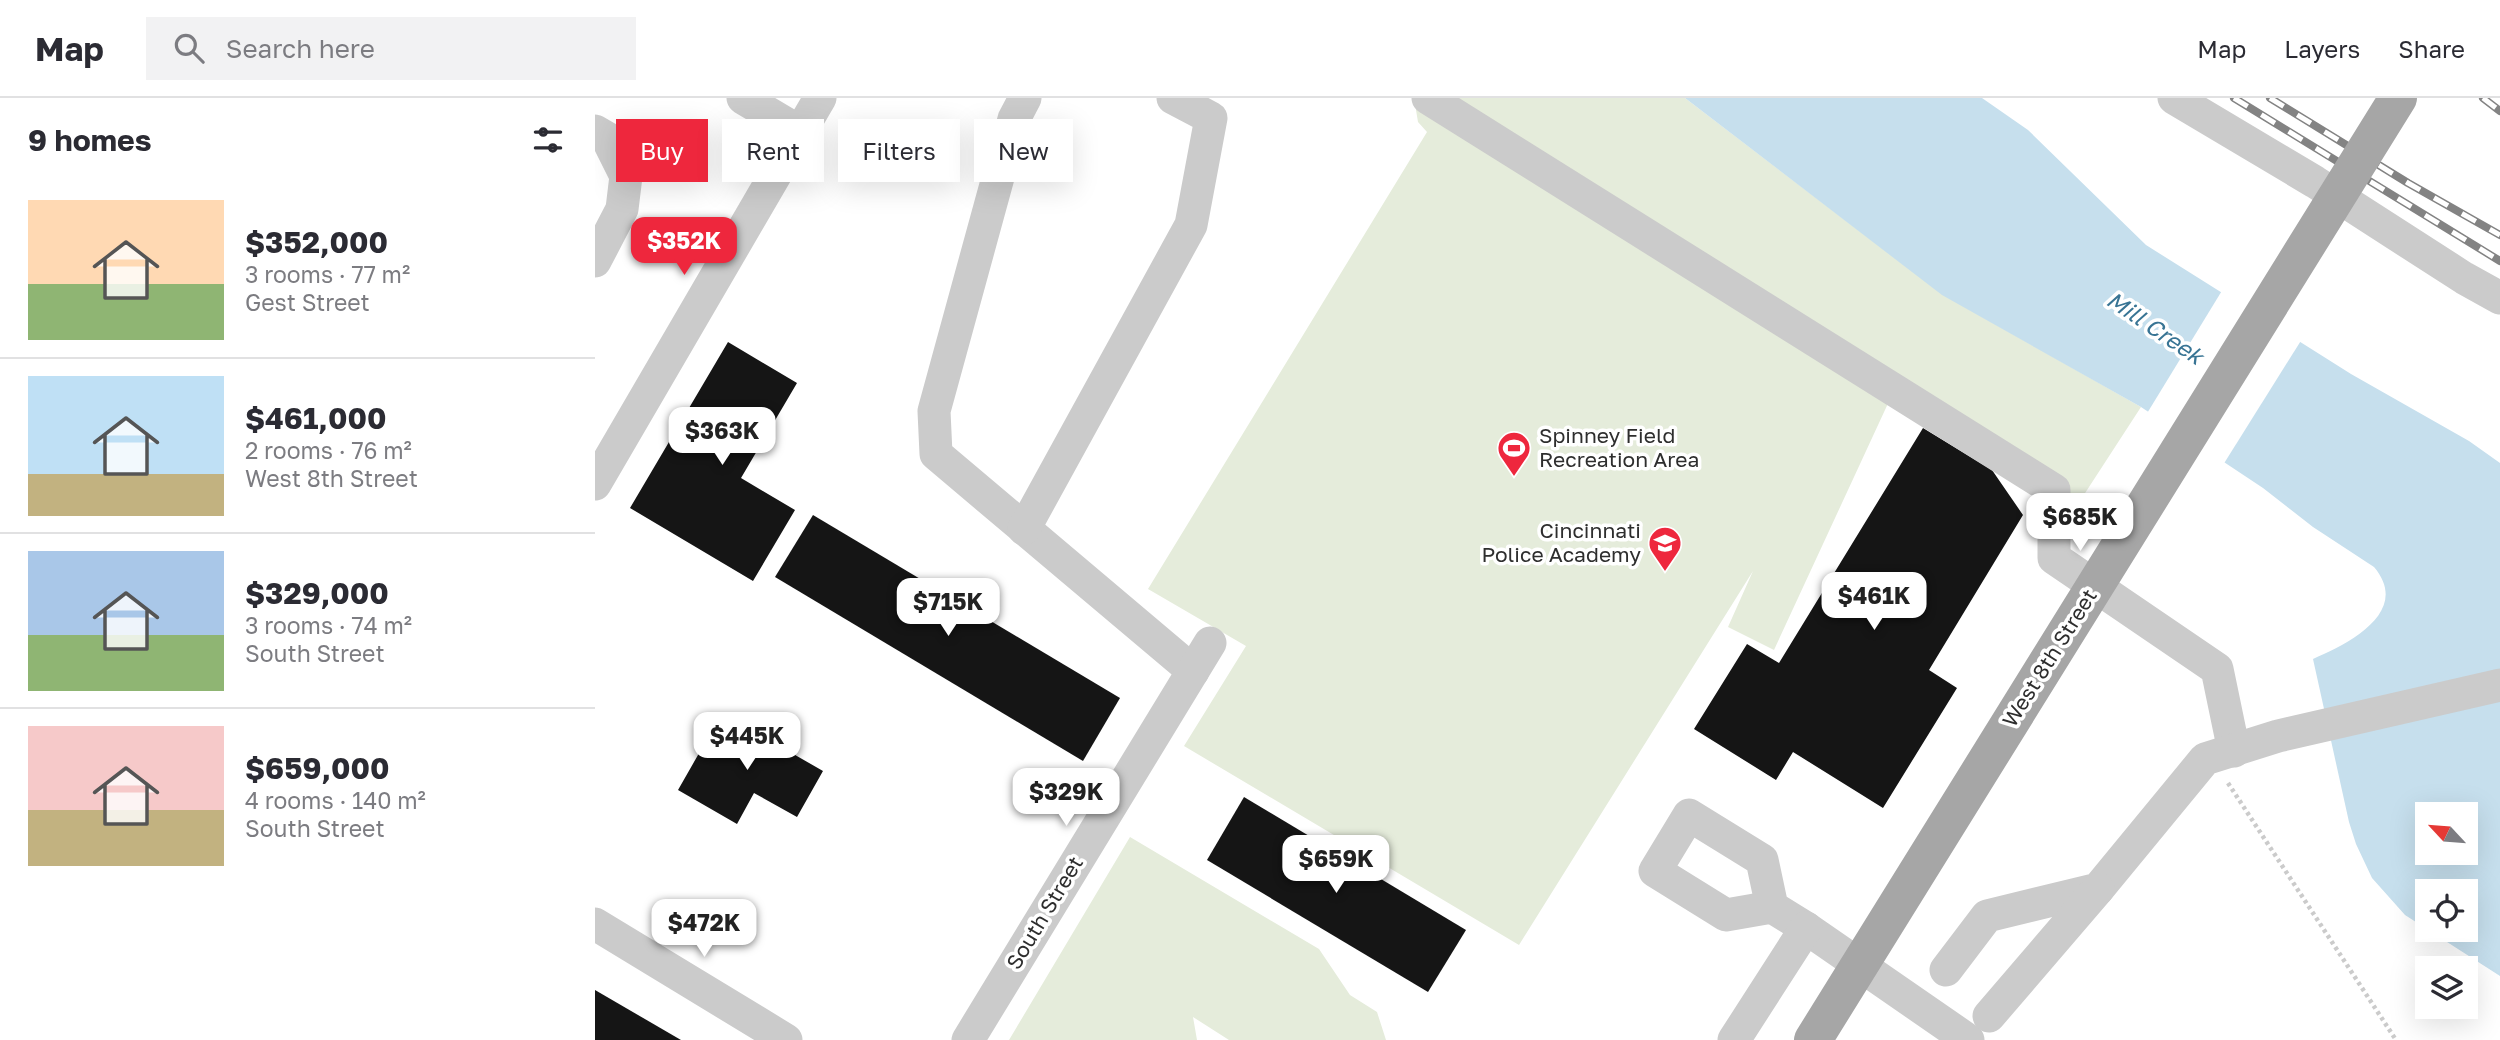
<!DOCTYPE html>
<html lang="en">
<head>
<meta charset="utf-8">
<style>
  :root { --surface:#fff; --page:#f2f2f3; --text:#2b2b33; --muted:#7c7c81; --line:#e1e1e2; --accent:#ee273d }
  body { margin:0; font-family:"Golos Text",sans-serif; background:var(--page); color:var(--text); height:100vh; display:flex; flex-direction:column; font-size:26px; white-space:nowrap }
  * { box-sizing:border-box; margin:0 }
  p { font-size:23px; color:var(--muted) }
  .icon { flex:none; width:38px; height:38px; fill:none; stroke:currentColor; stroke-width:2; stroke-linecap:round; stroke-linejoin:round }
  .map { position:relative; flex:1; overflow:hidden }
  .side { display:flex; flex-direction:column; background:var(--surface); width:595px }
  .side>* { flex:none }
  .banner { position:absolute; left:21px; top:21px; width:665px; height:63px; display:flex; gap:14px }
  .needle { width:46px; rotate:296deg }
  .tools { position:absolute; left:1820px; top:704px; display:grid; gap:14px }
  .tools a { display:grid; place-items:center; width:63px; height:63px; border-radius:0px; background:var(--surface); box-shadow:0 7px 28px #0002; font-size:35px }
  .price { position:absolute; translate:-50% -60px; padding:0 16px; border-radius:14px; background:#fff; color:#222; font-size:23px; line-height:46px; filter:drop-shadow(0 2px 4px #0008) }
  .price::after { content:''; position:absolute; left:50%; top:42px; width:21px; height:16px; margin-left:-10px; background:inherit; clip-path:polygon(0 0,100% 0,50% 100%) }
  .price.on { background:var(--accent); color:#fff }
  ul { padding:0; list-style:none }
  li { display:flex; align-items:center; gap:21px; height:175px; padding:0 28px }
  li+li { border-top:2px solid var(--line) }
  li span { display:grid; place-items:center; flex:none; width:196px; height:140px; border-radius:0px; color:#555 }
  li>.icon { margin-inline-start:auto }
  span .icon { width:84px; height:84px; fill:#fffc; stroke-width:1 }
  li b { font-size:30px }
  h2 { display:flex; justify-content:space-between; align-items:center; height:84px; padding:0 28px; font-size:30px }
  .pill { padding:0 24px; border-radius:0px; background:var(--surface); box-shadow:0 7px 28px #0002; font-size:24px; line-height:63px }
  .pill.on { background:var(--accent); color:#fff }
  header { display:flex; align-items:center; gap:42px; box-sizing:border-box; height:98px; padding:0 35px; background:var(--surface); border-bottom:2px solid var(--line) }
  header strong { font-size:33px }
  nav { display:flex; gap:38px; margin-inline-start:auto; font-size:24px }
  .search { width:490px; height:63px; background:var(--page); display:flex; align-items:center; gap:18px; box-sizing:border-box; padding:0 24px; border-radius:0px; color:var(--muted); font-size:26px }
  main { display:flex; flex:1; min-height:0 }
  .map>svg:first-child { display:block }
  .green { fill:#e5ecdb }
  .water { fill:#c6dfed; fill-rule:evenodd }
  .pier { fill:#fff }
  .building { fill:#151515 }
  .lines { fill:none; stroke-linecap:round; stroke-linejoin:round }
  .path { stroke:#cbcbcb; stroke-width:4.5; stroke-dasharray:3.5 3.5; stroke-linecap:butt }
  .minor { stroke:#cbcbcb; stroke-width:33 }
  .rail-casing { stroke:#838383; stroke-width:8 }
  .rail { stroke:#fff; stroke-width:5; stroke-dasharray:16; stroke-linecap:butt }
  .major-bridge { stroke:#a6a6a6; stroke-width:38 }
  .labels { text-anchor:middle; stroke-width:7; stroke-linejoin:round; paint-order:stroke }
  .poi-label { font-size:21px; fill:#2e2e2e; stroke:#fff; text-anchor:start }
  .street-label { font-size:21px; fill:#2e2e2e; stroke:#fff }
  .water-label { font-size:23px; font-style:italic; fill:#387494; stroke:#fff }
</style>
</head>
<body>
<header>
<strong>Map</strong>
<div class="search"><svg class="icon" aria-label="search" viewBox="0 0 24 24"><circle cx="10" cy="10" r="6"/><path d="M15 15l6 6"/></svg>Search here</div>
<nav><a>Map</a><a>Layers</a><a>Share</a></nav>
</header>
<main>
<section class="side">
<h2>9 homes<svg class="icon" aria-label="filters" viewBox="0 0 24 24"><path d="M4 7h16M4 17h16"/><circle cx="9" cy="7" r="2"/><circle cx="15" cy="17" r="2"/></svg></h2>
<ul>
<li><span style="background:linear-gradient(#ffd9b3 60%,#8fb573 0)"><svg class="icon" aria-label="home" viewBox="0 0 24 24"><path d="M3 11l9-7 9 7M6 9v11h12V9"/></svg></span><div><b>$352,000</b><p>3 rooms · 77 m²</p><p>Gest Street</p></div></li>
<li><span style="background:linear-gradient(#bfe0f5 70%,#c2b280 0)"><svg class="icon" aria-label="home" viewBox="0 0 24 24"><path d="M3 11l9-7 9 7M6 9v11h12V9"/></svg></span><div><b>$461,000</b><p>2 rooms · 76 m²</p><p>West 8th Street</p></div></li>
<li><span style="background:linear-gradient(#a9c7e8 60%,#8fb573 0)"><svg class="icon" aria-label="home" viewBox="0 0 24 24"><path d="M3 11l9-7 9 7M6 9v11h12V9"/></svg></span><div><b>$329,000</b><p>3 rooms · 74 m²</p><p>South Street</p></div></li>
<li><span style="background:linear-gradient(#f6c9c9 60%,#c2b280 0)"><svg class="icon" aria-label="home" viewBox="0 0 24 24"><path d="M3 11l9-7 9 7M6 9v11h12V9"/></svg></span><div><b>$659,000</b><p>4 rooms · 140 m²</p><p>South Street</p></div></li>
</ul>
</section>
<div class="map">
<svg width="1905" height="942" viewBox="0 0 1905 942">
  <rect width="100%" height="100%" fill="#fff"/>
  <!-- green -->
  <g class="green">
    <path d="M819,0H1090L1347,196L1546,309L1481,409L1302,286L1179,552L1133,529L1158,473L924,847L589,648L651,548L553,491L832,34L823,24Z"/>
    <path d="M535,739L724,851L755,897L782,914L791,942H634L598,919L602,942H414Z"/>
  </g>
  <!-- water -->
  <path class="water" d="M1090,0H1387L1433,32L1551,147L1756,276L1874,343L1905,365V878L1810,817L1777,780L1761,746L1754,724L1718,561C1753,546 1817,514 1779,469L1718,429L1668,390L1546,309L1347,197ZM1832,716H1871V754H1832ZM1832,793H1871V831H1832Z"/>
  <!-- pier -->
  <path class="pier" d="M1628,191L1707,241L1628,367L1551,317Z"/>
  <!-- building -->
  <g class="building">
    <path d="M133,244L202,285L146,380L200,412L158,483L35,410Z"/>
    <path d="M1328,330L1397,372L1428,417L1334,572L1362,590L1288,710L1198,654L1181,682L1099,631L1152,546L1184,565Z"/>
    <path d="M218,417L525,600L488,663L180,479Z"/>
    <path d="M127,615L228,673L202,719L159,695L142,726L83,692Z"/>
    <path d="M649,699L871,832L833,894L612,762Z"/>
    <path d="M0,892L86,942H0Z"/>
  </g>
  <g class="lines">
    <!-- path -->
    <path class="path" d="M1633,685L1801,942"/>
    <!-- minor -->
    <g class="minor">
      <path d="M148,0L205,34"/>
      <path d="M430,0L419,21L339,313L341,356L598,573"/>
      <path d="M833,0L1459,392V460L1622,571L1639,653"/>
      <path d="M1579,0L1720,84L1869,180L1905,200"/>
      <path d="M0,33L12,40L31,78L27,111L0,163"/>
      <path d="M0,386L225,0"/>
      <path d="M429,431L596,127L616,20L578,0"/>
      <path d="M1177,809L1167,762L1094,717L1060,773L1131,817L1177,809L1211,830L1373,942"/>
      <path d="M0,826L191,942"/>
      <path d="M1351,872L1392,818L1503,791L1610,661L1683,638L1905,587"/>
      <path d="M1394,918L1503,791"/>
      <path d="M373,942L615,545"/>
      <path d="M1139,942L1211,830"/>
    </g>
    <defs>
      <g id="rail">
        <path d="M1639,0L1905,163"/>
        <path d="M1675,0L1813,85L1905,137"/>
        <path d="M1888,0L1905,13"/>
      </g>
    </defs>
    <!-- rail casing -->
    <use href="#rail" class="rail-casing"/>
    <!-- rail -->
    <use href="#rail" class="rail"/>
    <!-- major-bridge -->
    <path class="major-bridge" d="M1218,942L1803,0"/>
  </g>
  <!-- icons -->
  <defs>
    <symbol id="stadium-pin" viewBox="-11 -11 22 30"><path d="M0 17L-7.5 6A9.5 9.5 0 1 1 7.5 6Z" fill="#ee273d" stroke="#fff"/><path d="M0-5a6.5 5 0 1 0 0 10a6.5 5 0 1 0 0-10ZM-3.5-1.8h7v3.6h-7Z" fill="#fff"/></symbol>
    <symbol id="university-pin" viewBox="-11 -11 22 30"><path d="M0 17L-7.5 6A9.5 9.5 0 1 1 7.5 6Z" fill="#ee273d" stroke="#fff"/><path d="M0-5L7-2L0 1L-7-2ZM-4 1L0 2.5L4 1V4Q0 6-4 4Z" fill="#fff"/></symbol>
  </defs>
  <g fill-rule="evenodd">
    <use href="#stadium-pin" x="900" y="331" width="38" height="52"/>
    <use href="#university-pin" x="1051" y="426" width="38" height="52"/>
  </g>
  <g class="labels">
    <!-- poi labels -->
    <g class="poi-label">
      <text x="944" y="345">Spinney Field<tspan x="944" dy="24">Recreation Area</tspan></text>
      <text x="1046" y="440" text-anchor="end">Cincinnati<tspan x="1046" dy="24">Police Academy</tspan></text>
    </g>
    <!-- street labels -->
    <g class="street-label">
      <text transform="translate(1455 560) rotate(-58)" y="7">West 8th Street</text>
      <text transform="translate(450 815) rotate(-59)" y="7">South Street</text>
    </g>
    <!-- water labels -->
    <g class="water-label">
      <text transform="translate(1560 230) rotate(34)" y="8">Mill Creek</text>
    </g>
  </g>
</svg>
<div class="tools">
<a><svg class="needle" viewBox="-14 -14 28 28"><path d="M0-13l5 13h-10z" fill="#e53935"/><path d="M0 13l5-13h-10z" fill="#7c7c81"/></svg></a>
<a><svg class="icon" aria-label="locate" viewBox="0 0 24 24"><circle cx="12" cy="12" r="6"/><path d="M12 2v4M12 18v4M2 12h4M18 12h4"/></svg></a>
<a><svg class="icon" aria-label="layers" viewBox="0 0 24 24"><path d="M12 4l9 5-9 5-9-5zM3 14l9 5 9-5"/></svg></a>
</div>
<b class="price on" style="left:89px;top:179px">$352K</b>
<b class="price" style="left:127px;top:369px">$363K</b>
<b class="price" style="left:1485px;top:455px">$685K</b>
<b class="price" style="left:1279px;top:534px">$461K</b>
<b class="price" style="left:353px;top:540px">$715K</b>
<b class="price" style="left:152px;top:674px">$445K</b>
<b class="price" style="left:471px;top:730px">$329K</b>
<b class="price" style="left:741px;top:797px">$659K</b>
<b class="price" style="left:109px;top:861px">$472K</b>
<div class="banner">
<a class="pill on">Buy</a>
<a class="pill">Rent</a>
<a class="pill">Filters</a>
<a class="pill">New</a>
</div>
</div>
</main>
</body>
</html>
